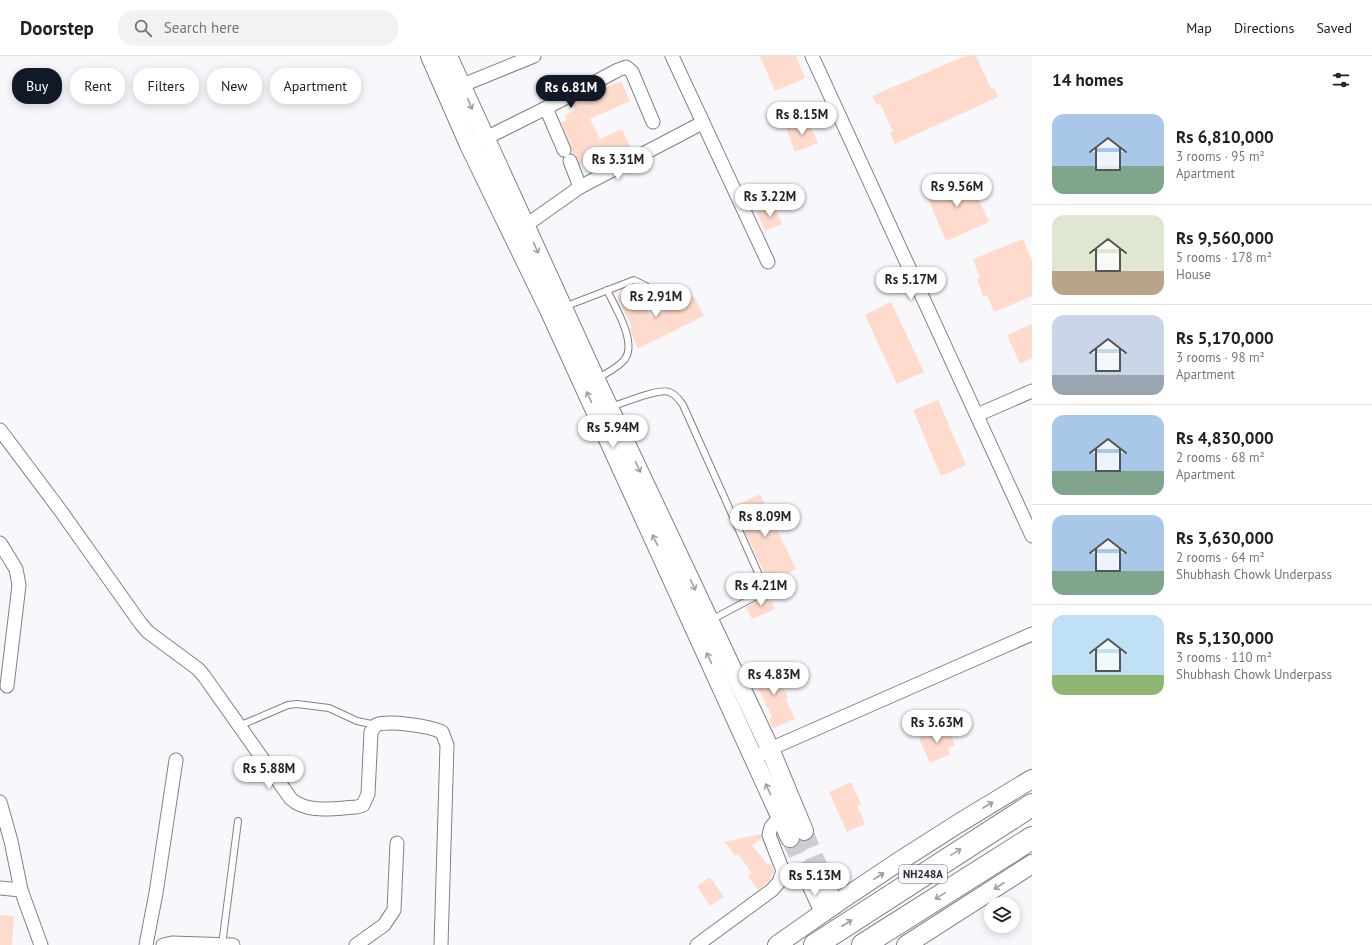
<!DOCTYPE html>
<html lang="en">
<head>
<meta charset="utf-8">
<style>
  :root { --surface:#fff; --page:#f2f2f2; --text:#202124; --muted:#757577; --line:#e0e0e0; --accent:#111827 }
  body { margin:0; font-family:"PT Sans",sans-serif; background:var(--page); color:var(--text); height:100vh; display:flex; flex-direction:column; font-size:15px; white-space:nowrap }
  * { box-sizing:border-box; margin:0 }
  p { font-size:13px; color:var(--muted) }
  .icon { flex:none; width:22px; height:22px; fill:none; stroke:currentColor; stroke-width:2; stroke-linecap:round; stroke-linejoin:round }
  .map { position:relative; flex:1; overflow:hidden }
  .details { display:flex; flex-direction:column; background:var(--surface); width:340px }
  .details>* { flex:none }
  .top-card { position:absolute; left:12px; top:12px; width:380px; height:36px; display:flex; gap:8px }
  .controls { position:absolute; left:984px; top:841px; display:grid; gap:8px }
  .controls a { display:grid; place-items:center; width:36px; height:36px; border-radius:50%; background:var(--surface); box-shadow:0 2px 10px #0003; font-size:20px }
  .price { position:absolute; translate:-50% -34px; padding:0 9px; border-radius:14px; background:#fff; color:#222; font-size:13px; line-height:26px; filter:drop-shadow(0 1px 2px #0008) }
  .price::after { content:''; position:absolute; left:50%; top:24px; width:12px; height:9px; margin-left:-6px; background:inherit; clip-path:polygon(0 0,100% 0,50% 100%) }
  .price.active { background:var(--accent); color:#fff }
  ul { padding:0; list-style:none }
  li { display:flex; align-items:center; gap:12px; height:100px; padding:0 20px }
  li+li { border-top:1px solid var(--line) }
  li span { display:grid; place-items:center; flex:none; width:112px; height:80px; border-radius:12px; color:#555 }
  li>.icon { margin-inline-start:auto }
  span .icon { width:48px; height:48px; fill:#fffc; stroke-width:1 }
  li b { font-size:17px }
  h2 { display:flex; justify-content:space-between; align-items:center; height:48px; padding:0 20px; font-size:17px }
  .pill { padding:0 14px; border-radius:16px; background:var(--surface); box-shadow:0 2px 10px #0003; font-size:14px; line-height:36px }
  .pill.active { background:var(--accent); color:#fff }
  header { display:flex; align-items:center; gap:24px; box-sizing:border-box; height:56px; padding:0 20px; background:var(--surface); border-bottom:1px solid var(--line) }
  header strong { font-size:19px }
  nav { display:flex; gap:22px; margin-inline-start:auto; font-size:14px }
  .search { width:280px; height:36px; background:var(--page); display:flex; align-items:center; gap:10px; box-sizing:border-box; padding:0 14px; border-radius:16px; color:var(--muted); font-size:15px }
  main { display:flex; flex:1; min-height:0 }
  .map>svg:first-child { display:block }
  .building { fill:#fedbcc }
  .lines { fill:none; stroke-linecap:round; stroke-linejoin:round }
  .secondary-tunnel { stroke:#ceced2; stroke-width:18; stroke-dasharray:18 9; stroke-linecap:butt }
  .lane-casing { stroke:#828286; stroke-width:8 }
  .street-casing { stroke:#828286; stroke-width:15 }
  .secondary-casing { stroke:#828286; stroke-width:20 }
  .highway-casing { stroke:#828286; stroke-width:24 }
  .lane { stroke:#fff; stroke-width:6 }
  .street { stroke:#fff; stroke-width:13 }
  .secondary { stroke:#fff; stroke-width:18 }
  .highway { stroke:#fff; stroke-width:22 }
  .oneway { stroke:#9f9fa0 }
  .labels { text-anchor:middle; stroke-width:3.5; stroke-linejoin:round; paint-order:stroke }
  .shield { fill:#f7f7fc; stroke:#68686a; stroke-width:1 }
  .shield-label { font-size:11px; font-weight:bold; fill:#2a2a2c }
</style>
</head>
<body>
<header>
<strong>Doorstep</strong>
<div class="search"><svg class="icon" aria-label="search" viewBox="0 0 24 24"><circle cx="10" cy="10" r="6"/><path d="M15 15l6 6"/></svg>Search here</div>
<nav><a>Map</a><a>Directions</a><a>Saved</a></nav>
</header>
<main>
<div class="map">
<svg width="1032" height="889" viewBox="0 0 1032 889">
  <rect width="100%" height="100%" fill="#f7f7fc"/>
  <!-- building -->
  <g class="building">
    <path d="M760,0H796L805,22L775,35Z"/>
    <path d="M965,0H976L991,33L994,32L998,41L895,88L890,77L893,76L884,56L880,48L877,49L872,40Z"/>
    <path d="M621,25L630,45L590,63L600,83L622,73L632,95L610,106L605,96L580,109L575,99L571,97V91L561,66L567,64L565,59L575,54L572,48Z"/>
    <path d="M808,63L818,87L795,96L786,72Z"/>
    <path d="M968,120L989,166L946,185L926,138Z"/>
    <path d="M774,149L782,168L765,175L757,156Z"/>
    <path d="M1023,183L1032,205V240L994,256L987,239L983,240L977,223L980,222L973,203Z"/>
    <path d="M636,231L651,262L694,240L704,260L637,293L630,272L632,271L617,240Z"/>
    <path d="M891,246L924,316L897,328L865,259Z"/>
    <path d="M1032,268V302L1020,308L1007,279Z"/>
    <path d="M938,344L966,409L941,420L913,354Z"/>
    <path d="M760,438L796,513L769,527L733,451Z"/>
    <path d="M768,539L775,553L752,563L746,551Z"/>
    <path d="M772,609L788,642L786,643L795,663L773,672L769,663L772,661L751,618Z"/>
    <path d="M947,670L955,689L948,692L950,698L930,707L919,682Z"/>
    <path d="M851,726L861,748L857,750L865,768L847,776L829,736Z"/>
    <path d="M761,778L762,782L752,789L768,809L770,807L774,815L769,825L758,834L748,820L752,818L738,798L735,800L725,786Z"/>
    <path d="M710,821L724,841L710,850L697,830Z"/>
    <path d="M0,859L14,860L12,889H0Z"/>
  </g>
  <g class="lines">
    <!-- secondary-tunnel -->
    <g class="secondary-tunnel">
      <path d="M804,775L823,822"/>
      <path d="M790,782L811,828"/>
    </g>
    <defs>
      <g id="lane">
        <path d="M564,251L634,224L646,230L656,250"/>
        <path d="M597,323C606,317 618,312 625,303C637,286 615,251 607,234"/>
        <path d="M611,351C623,347 659,332 669,336C676,338 679,344 683,349L764,530L760,538L711,564"/>
        <path d="M239,670L288,649L297,648L329,652L357,665L376,669"/>
        <path d="M222,889L238,765"/>
      </g>
      <g id="street">
        <path d="M672,0L768,206"/>
        <path d="M812,0L1032,480"/>
        <path d="M453,33L534,0"/>
        <path d="M546,52L564,94"/>
        <path d="M478,86L546,52L618,14L626,11L632,16L653,66"/>
        <path d="M570,105L580,131"/>
        <path d="M525,170L580,131L702,67"/>
        <path d="M977,359L1032,335"/>
        <path d="M0,374L60,454L141,568L148,576L198,613L204,620L291,743C308,758 335,752 357,751L363,749L368,738L371,676L376,669C389,664 429,670 442,676L447,689L441,889"/>
        <path d="M0,487L16,513L19,529L7,630"/>
        <path d="M755,702L770,693L1032,578"/>
        <path d="M0,746L11,785L21,834L41,889"/>
        <path d="M0,832L21,834"/>
        <path d="M146,889L156,837L176,704"/>
        <path d="M163,889L172,887L233,889"/>
        <path d="M356,889L384,869L394,854L397,787"/>
        <path d="M697,889L772,834L779,826L783,815L769,779L771,771L780,760"/>
      </g>
      <g id="secondary">
        <path d="M430,0L469,89L550,256L790,782"/>
        <path d="M448,0L596,324L770,693L804,775"/>
        <path d="M823,822L834,849"/>
        <path d="M811,828L824,856"/>
        <path d="M777,889C859,830 945,774 1032,723"/>
        <path d="M906,889L1032,808"/>
      </g>
      <g id="highway">
        <path d="M815,889L1032,749"/>
        <path d="M863,889L1032,782"/>
      </g>
    </defs>
    <!-- lane casing -->
    <use href="#lane" class="lane-casing"/>
    <!-- street casing -->
    <use href="#street" class="street-casing"/>
    <!-- secondary casing -->
    <use href="#secondary" class="secondary-casing"/>
    <!-- highway casing -->
    <use href="#highway" class="highway-casing"/>
    <!-- lane -->
    <use href="#lane" class="lane"/>
    <!-- street -->
    <use href="#street" class="street"/>
    <!-- secondary -->
    <use href="#secondary" class="secondary"/>
    <!-- highway -->
    <use href="#highway" class="highway"/>
  </g>
  <!-- one-way arrows -->
  <defs><path id="oneway-shaft" d="M-6 0H5M1.5-3L5.5 0L1.5 3" fill="none" stroke-width="1.6" stroke-linecap="round" stroke-linejoin="round"/></defs>
  <g class="oneway">
    <use href="#oneway-shaft" transform="translate(470 48) rotate(67)"/>
    <use href="#oneway-shaft" transform="translate(536 192) rotate(65)"/>
    <use href="#oneway-shaft" transform="translate(589 341) rotate(-115)"/>
    <use href="#oneway-shaft" transform="translate(638 411) rotate(65)"/>
    <use href="#oneway-shaft" transform="translate(655 484) rotate(-115)"/>
    <use href="#oneway-shaft" transform="translate(693 529) rotate(65)"/>
    <use href="#oneway-shaft" transform="translate(709 602) rotate(-115)"/>
    <use href="#oneway-shaft" transform="translate(768 733) rotate(-114)"/>
    <use href="#oneway-shaft" transform="translate(988 749) rotate(-30)"/>
    <use href="#oneway-shaft" transform="translate(956 796) rotate(-32)"/>
    <use href="#oneway-shaft" transform="translate(879 820) rotate(-33)"/>
    <use href="#oneway-shaft" transform="translate(999 830) rotate(147)"/>
    <use href="#oneway-shaft" transform="translate(940 840) rotate(148)"/>
    <use href="#oneway-shaft" transform="translate(847 867) rotate(-33)"/>
  </g>
  <g class="labels">
    <!-- shield labels -->
    <rect class="shield" x="899" y="809" width="48" height="18" rx="3"/>
    <g class="shield-label">
      <text x="923" y="822">NH248A</text>
    </g>
  </g>
</svg>
<div class="controls">
<a><svg class="icon" aria-label="layers" viewBox="0 0 24 24"><path d="M12 4l9 5-9 5-9-5zM3 14l9 5 9-5"/></svg></a>
</div>
<b class="price active" style="left:571px;top:53px">Rs 6.81M</b>
<b class="price" style="left:802px;top:80px">Rs 8.15M</b>
<b class="price" style="left:618px;top:125px">Rs 3.31M</b>
<b class="price" style="left:957px;top:152px">Rs 9.56M</b>
<b class="price" style="left:770px;top:162px">Rs 3.22M</b>
<b class="price" style="left:911px;top:245px">Rs 5.17M</b>
<b class="price" style="left:656px;top:262px">Rs 2.91M</b>
<b class="price" style="left:613px;top:393px">Rs 5.94M</b>
<b class="price" style="left:765px;top:482px">Rs 8.09M</b>
<b class="price" style="left:761px;top:551px">Rs 4.21M</b>
<b class="price" style="left:774px;top:640px">Rs 4.83M</b>
<b class="price" style="left:937px;top:688px">Rs 3.63M</b>
<b class="price" style="left:269px;top:734px">Rs 5.88M</b>
<b class="price" style="left:815px;top:841px">Rs 5.13M</b>
<div class="top-card">
<a class="pill active">Buy</a>
<a class="pill">Rent</a>
<a class="pill">Filters</a>
<a class="pill">New</a>
<a class="pill">Apartment</a>
</div>
</div>
<section class="details">
<h2>14 homes<svg class="icon" aria-label="filters" viewBox="0 0 24 24"><path d="M4 7h16M4 17h16"/><circle cx="9" cy="7" r="2"/><circle cx="15" cy="17" r="2"/></svg></h2>
<ul>
<li><span style="background:linear-gradient(#a9c7e8 65%,#7fa58c 0)"><svg class="icon" aria-label="home" viewBox="0 0 24 24"><path d="M3 11l9-7 9 7M6 9v11h12V9"/></svg></span><div><b>Rs 6,810,000</b><p>3 rooms · 95 m²</p><p>Apartment</p></div></li>
<li><span style="background:linear-gradient(#dfe7d0 70%,#b9a48a 0)"><svg class="icon" aria-label="home" viewBox="0 0 24 24"><path d="M3 11l9-7 9 7M6 9v11h12V9"/></svg></span><div><b>Rs 9,560,000</b><p>5 rooms · 178 m²</p><p>House</p></div></li>
<li><span style="background:linear-gradient(#c9d6e8 75%,#9aa5b1 0)"><svg class="icon" aria-label="home" viewBox="0 0 24 24"><path d="M3 11l9-7 9 7M6 9v11h12V9"/></svg></span><div><b>Rs 5,170,000</b><p>3 rooms · 98 m²</p><p>Apartment</p></div></li>
<li><span style="background:linear-gradient(#a9c7e8 70%,#7fa58c 0)"><svg class="icon" aria-label="home" viewBox="0 0 24 24"><path d="M3 11l9-7 9 7M6 9v11h12V9"/></svg></span><div><b>Rs 4,830,000</b><p>2 rooms · 68 m²</p><p>Apartment</p></div></li>
<li><span style="background:linear-gradient(#a9c7e8 70%,#7fa58c 0)"><svg class="icon" aria-label="home" viewBox="0 0 24 24"><path d="M3 11l9-7 9 7M6 9v11h12V9"/></svg></span><div><b>Rs 3,630,000</b><p>2 rooms · 64 m²</p><p>Shubhash Chowk Underpass</p></div></li>
<li><span style="background:linear-gradient(#bfe0f5 75%,#8fb573 0)"><svg class="icon" aria-label="home" viewBox="0 0 24 24"><path d="M3 11l9-7 9 7M6 9v11h12V9"/></svg></span><div><b>Rs 5,130,000</b><p>3 rooms · 110 m²</p><p>Shubhash Chowk Underpass</p></div></li>
</ul>
</section>
</main>
</body>
</html>
